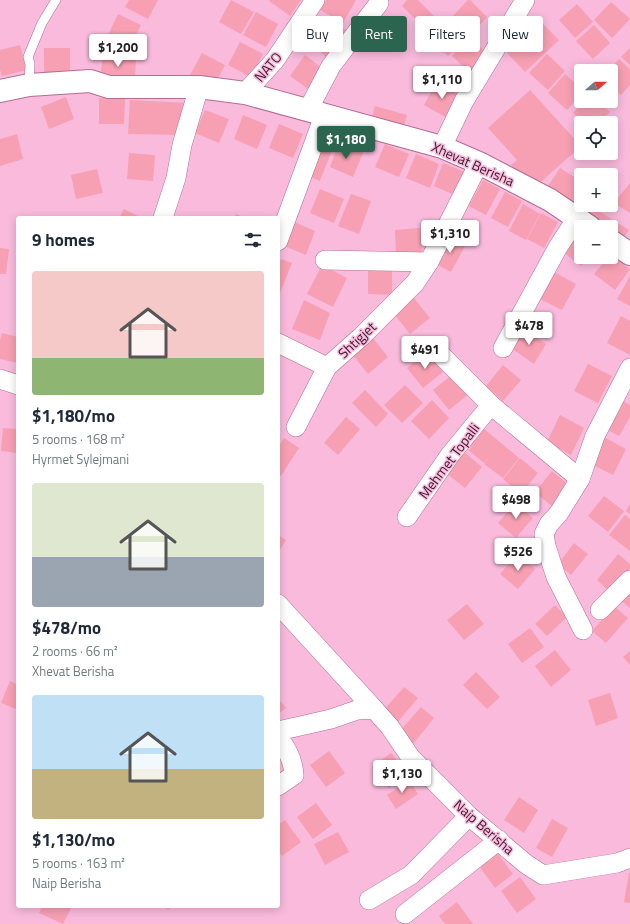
<!DOCTYPE html>
<html lang="en">
<head>
<meta charset="utf-8">
<style>
  :root { --surface:#fff; --page:#f2f2f3; --text:#1f2937; --muted:#747a83; --accent:#2b654f }
  body { margin:0; font-family:"Titillium Web",sans-serif; background:var(--page); color:var(--text); height:100vh; display:flex; flex-direction:column; font-size:15px; white-space:nowrap }
  * { box-sizing:border-box; margin:0 }
  p { font-size:13px; color:var(--muted) }
  .icon { flex:none; width:22px; height:22px; fill:none; stroke:currentColor; stroke-width:2; stroke-linecap:round; stroke-linejoin:round }
  .map { position:relative; flex:1; overflow:hidden }
  .details { position:absolute; left:16px; top:216px; width:264px; height:692px; display:flex; flex-direction:column; background:var(--surface); border-radius:4px; box-shadow:0 2px 10px #0003 }
  .details>* { flex:none }
  .guide { position:absolute; left:292px; top:16px; width:278px; height:36px; display:flex; gap:8px }
  .needle { width:26px; rotate:70deg }
  .fabs { position:absolute; left:574px; top:64px; display:grid; gap:8px }
  .fabs a { display:grid; place-items:center; width:44px; height:44px; border-radius:4px; background:var(--surface); box-shadow:0 2px 10px #0003; font-size:20px }
  .price { position:absolute; translate:-50% -34px; padding:0 9px; border-radius:4px; background:#fff; color:#222; font-size:13px; line-height:26px; filter:drop-shadow(0 1px 2px #0008) }
  .price::after { content:''; position:absolute; left:50%; top:24px; width:12px; height:9px; margin-left:-6px; background:inherit; clip-path:polygon(0 0,100% 0,50% 100%) }
  .price.selected { background:var(--accent); color:#fff }
  ul { padding:0; list-style:none }
  li { display:grid; align-content:center; gap:8px; height:212px; padding:0 16px }
  li span { display:grid; place-items:center; height:124px; border-radius:4px; color:#555 }
  li>.icon { margin-inline-start:auto }
  span .icon { width:72px; height:72px; fill:#fffc; stroke-width:1 }
  li b { font-size:17px }
  h2 { display:flex; justify-content:space-between; align-items:center; height:48px; padding:0 16px; font-size:17px }
  .chip { padding:0 14px; border-radius:4px; background:var(--surface); box-shadow:0 2px 10px #0003; font-size:14px; line-height:36px }
  .chip.selected { background:var(--accent); color:#fff }
  .map>svg:first-child { display:block }
  .building { fill:#f7a0b3 }
  .lines { fill:none; stroke-linecap:round; stroke-linejoin:round }
  .lane-casing { stroke:#b46c94; stroke-width:10 }
  .street-casing { stroke:#b46c94; stroke-width:20 }
  .secondary-casing { stroke:#b46c94; stroke-width:24 }
  .lane { stroke:#fff; stroke-width:9 }
  .street { stroke:#fff; stroke-width:19 }
  .secondary { stroke:#fff; stroke-width:22 }
  .labels { text-anchor:middle; stroke-width:3; stroke-linejoin:round; paint-order:stroke }
  .street-label { font-size:14px; fill:#381b2c; stroke:#f9badc }
</style>
</head>
<body>
<div class="map">
<svg width="630" height="924" viewBox="0 0 630 924">
  <rect width="100%" height="100%" fill="#f9badc"/>
  <!-- building -->
  <g class="building">
    <path d="M129,0H158L148,19L125,7Z"/>
    <path d="M231,0L254,12L241,34L219,22Z"/>
    <path d="M270,0H301L290,16L269,1Z"/>
    <path d="M326,0H356L343,23L320,10Z"/>
    <path d="M407,0H418L436,18L425,29L402,6Z"/>
    <path d="M468,0H470L487,17L470,36L451,18Z"/>
    <path d="M611,2L630,19L612,38L594,20Z"/>
    <path d="M577,4L593,22L575,38L559,20Z"/>
    <path d="M256,12L278,24L266,47L243,35Z"/>
    <path d="M118,14L141,25L130,48L107,37Z"/>
    <path d="M447,20L466,37L448,56L429,39Z"/>
    <path d="M540,21L559,40L525,72L507,53Z"/>
    <path d="M338,24L350,34L330,60L318,50Z"/>
    <path d="M594,25L610,43L593,59L576,41Z"/>
    <path d="M470,37L488,55L471,74L452,56Z"/>
    <path d="M240,42L263,54L251,77L228,65Z"/>
    <path d="M20,45L27,70L2,76L0,70V50Z"/>
    <rect x="44" y="48" width="26" height="26"/>
    <path d="M630,48V65L621,57Z"/>
    <path d="M103,53L136,54L135,82H100Z"/>
    <path d="M202,53L225,65L213,88L190,75Z"/>
    <path d="M547,54L565,71L548,90L529,73Z"/>
    <path d="M305,55L326,71L311,91L290,76Z"/>
    <path d="M619,59L630,69V85L621,95L611,86V71H608Z"/>
    <path d="M565,74L581,88V95L567,110L548,93Z"/>
    <path d="M436,83L459,95L447,118L424,105Z"/>
    <path d="M530,90L581,146L533,189L511,165L517,160L488,128Z"/>
    <path d="M66,97L74,119L49,129L41,107Z"/>
    <path d="M99,98L125,99L124,124H99Z"/>
    <path d="M130,100L190,103L182,135L128,134Z"/>
    <path d="M584,101H598L610,112L599,123H584L573,113Z"/>
    <path d="M375,106L407,115L403,130L371,121Z"/>
    <path d="M205,110L229,119L219,143L195,133Z"/>
    <path d="M243,115L267,125L257,149L234,139Z"/>
    <path d="M279,124L303,134L293,158L269,148Z"/>
    <path d="M17,134L23,159L0,166V139Z"/>
    <path d="M339,143L363,153L353,177L330,167Z"/>
    <path d="M318,144L332,150L320,181L306,175Z"/>
    <path d="M385,144L409,154L399,177L375,167Z"/>
    <path d="M129,153L155,155L153,181L127,179Z"/>
    <path d="M416,154L439,164L430,188L406,178Z"/>
    <path d="M443,163L467,173L457,196L434,186Z"/>
    <path d="M560,168L581,181V205H589L583,214L544,192Z"/>
    <path d="M97,169L103,193L76,199L71,175Z"/>
    <path d="M483,180L500,189L486,215L469,206Z"/>
    <path d="M630,183V213L614,203Z"/>
    <path d="M320,189L344,199L334,223L310,213Z"/>
    <path d="M505,192L522,201L508,227L491,218Z"/>
    <path d="M351,194L371,201L359,234L338,226Z"/>
    <path d="M523,204L540,214L526,240L509,231Z"/>
    <path d="M592,207L629,230L621,241L611,235V227H598L582,218Z"/>
    <path d="M124,209L142,218H119Z"/>
    <path d="M541,213L558,222L544,248L527,239Z"/>
    <path d="M236,214L246,218H234Z"/>
    <path d="M292,221L315,231L306,255L282,245Z"/>
    <path d="M420,228L422,253H396L395,230Z"/>
    <path d="M576,230L581,234V257H588L581,266L561,250Z"/>
    <path d="M448,237L465,246L451,272L434,263Z"/>
    <path d="M0,248L9,249L6,274H0Z"/>
    <path d="M611,255L630,269L615,290L594,274L608,257H611Z"/>
    <path d="M281,259L292,263L278,298V266Z"/>
    <path d="M322,265L347,278L333,307L307,294Z"/>
    <path d="M368,268H392V295L368,294Z"/>
    <path d="M552,271L576,284L562,310L538,298Z"/>
    <path d="M630,276V306L617,299Z"/>
    <path d="M414,298L430,318L410,334L394,314Z"/>
    <path d="M304,300L330,313L320,340L292,329Z"/>
    <path d="M621,316L630,321V355L607,343Z"/>
    <path d="M524,329L546,344L534,364L511,348Z"/>
    <path d="M2,333L18,337V363L0,359V341Z"/>
    <path d="M372,337L388,357L368,374L352,354Z"/>
    <path d="M427,352L443,372L423,388L407,368Z"/>
    <path d="M588,364L612,376L598,403L574,391Z"/>
    <path d="M503,365L521,380L503,401L486,386Z"/>
    <path d="M453,374L469,394L449,410L433,390Z"/>
    <path d="M405,385L423,403L402,423L384,405Z"/>
    <path d="M365,390L388,414L376,427L352,403Z"/>
    <path d="M432,400L449,418L429,439L411,421Z"/>
    <path d="M622,400L630,405V417L619,436L606,429Z"/>
    <path d="M560,415L584,428L571,455L547,442Z"/>
    <path d="M346,417L360,429L338,455L324,443Z"/>
    <path d="M3,428L18,429V453L1,451Z"/>
    <path d="M483,428L519,458L503,478L484,464L490,456L484,463L466,448Z"/>
    <path d="M602,436L626,449L613,475L589,463Z"/>
    <path d="M284,438L299,448L281,476L278,474V448Z"/>
    <path d="M464,452L482,467L465,488L446,473Z"/>
    <path d="M520,458L538,473L521,494L503,479Z"/>
    <path d="M552,471L570,486L553,507L535,492Z"/>
    <path d="M604,496L624,511L608,532L588,516Z"/>
    <path d="M515,503L533,518L516,538L498,523Z"/>
    <path d="M630,504V514L626,511Z"/>
    <path d="M625,515L630,519V551L609,535Z"/>
    <path d="M278,535L286,540L278,553Z"/>
    <path d="M574,543L588,554L571,575L558,564Z"/>
    <path d="M517,554L535,569L518,589L500,574Z"/>
    <path d="M618,554L630,564V569L610,592L597,580Z"/>
    <path d="M630,586V608L619,599Z"/>
    <path d="M467,604L484,624L464,640L447,620Z"/>
    <path d="M555,605L567,617L547,636L535,624Z"/>
    <path d="M614,606L628,618L606,643L592,631Z"/>
    <path d="M530,628L544,647L522,663L508,644Z"/>
    <path d="M555,650L571,670L551,687L535,666Z"/>
    <path d="M630,651V665L623,657Z"/>
    <path d="M476,672L500,697L487,709L463,685Z"/>
    <path d="M10,681L18,685V710L1,703Z"/>
    <path d="M404,687L418,698L396,724L382,712Z"/>
    <path d="M610,693L618,718L596,726L588,700Z"/>
    <path d="M278,698L286,708L278,714Z"/>
    <path d="M421,707L434,718L413,744L399,732Z"/>
    <path d="M329,751L345,773L326,787L310,765Z"/>
    <path d="M391,753L408,774L389,788L373,767Z"/>
    <path d="M409,780L418,794L396,809L387,795Z"/>
    <path d="M519,797L538,810L524,833L504,820Z"/>
    <path d="M316,803L332,825L313,839L297,817Z"/>
    <path d="M552,819L568,828L552,857L536,848Z"/>
    <path d="M285,820L301,842L282,856L278,851V825Z"/>
    <path d="M338,832L349,852L325,865L314,844Z"/>
    <path d="M497,852L513,874L495,888L479,866Z"/>
    <path d="M629,873H630V903L624,902Z"/>
    <path d="M520,877L536,899L517,913L501,891Z"/>
    <path d="M457,902L473,924H445L439,916Z"/>
    <path d="M42,906H72L63,924L39,913Z"/>
    <path d="M164,906H172L168,910Z"/>
  </g>
  <g class="lines">
    <defs>
      <path id="lane" d="M29,85L30,64L28,57L42,23L56,0"/>
      <g id="street">
        <path d="M245,93L275,60L315,0"/>
        <path d="M308,110L331,66L379,3"/>
        <path d="M442,147L464,101L525,0"/>
        <path d="M163,218L176,178L182,145L199,87"/>
        <path d="M278,241L324,116"/>
        <path d="M325,260L429,262"/>
        <path d="M278,343L327,367"/>
        <path d="M433,347L491,405L580,479"/>
        <path d="M503,348L558,247L577,218"/>
        <path d="M0,379L18,385"/>
        <path d="M296,427L327,367L362,336L415,283L429,262L479,163"/>
        <path d="M407,517L450,455L491,405"/>
        <path d="M278,604L374,709"/>
        <path d="M600,610L630,580"/>
        <path d="M583,630L556,577L546,546L544,534L549,524L559,513L580,479L595,436L630,368"/>
        <path d="M278,731L331,719L357,710L374,709L390,727L411,758L469,816L526,864L543,875L617,863L630,858"/>
        <path d="M278,738C288,749 293,760 294,775L278,786"/>
        <path d="M369,900L411,875L469,816"/>
        <path d="M405,914L499,840"/>
      </g>
      <g id="secondary">
        <path d="M0,91L29,85L90,81L109,87H199L245,93L442,147L479,163L550,200L590,227"/>
        <path d="M611,241L630,254"/>
      </g>
    </defs>
    <!-- lane casing -->
    <use href="#lane" class="lane-casing"/>
    <!-- street casing -->
    <use href="#street" class="street-casing"/>
    <!-- secondary casing -->
    <use href="#secondary" class="secondary-casing"/>
    <!-- lane -->
    <use href="#lane" class="lane"/>
    <!-- street -->
    <use href="#street" class="street"/>
    <!-- secondary -->
    <use href="#secondary" class="secondary"/>
  </g>
  <g class="labels">
    <!-- street labels -->
    <g class="street-label">
      <text transform="translate(268 67) rotate(-50)" y="5">NATO</text>
      <text transform="translate(473 164) rotate(24)" y="5">Xhevat Berisha</text>
      <text transform="translate(357 340) rotate(-43)" y="5">Shtigjet</text>
      <text transform="translate(449 461) rotate(-53)" y="5">Mehmet Topalli</text>
      <text transform="translate(484 827) rotate(41)" y="5">Naip Berisha</text>
    </g>
  </g>
</svg>
<div class="fabs">
<a><svg class="needle" viewBox="-14 -14 28 28"><path d="M0-13l5 13h-10z" fill="#e53935"/><path d="M0 13l5-13h-10z" fill="#747a83"/></svg></a>
<a><svg class="icon" aria-label="locate" viewBox="0 0 24 24"><circle cx="12" cy="12" r="6"/><path d="M12 2v4M12 18v4M2 12h4M18 12h4"/></svg></a>
<a>+</a>
<a>−</a>
</div>
<b class="price" style="left:118px;top:68px">$1,200</b>
<b class="price" style="left:442px;top:100px">$1,110</b>
<b class="price selected" style="left:346px;top:160px">$1,180</b>
<b class="price" style="left:450px;top:254px">$1,310</b>
<b class="price" style="left:529px;top:346px">$478</b>
<b class="price" style="left:425px;top:370px">$491</b>
<b class="price" style="left:516px;top:520px">$498</b>
<b class="price" style="left:518px;top:572px">$526</b>
<b class="price" style="left:402px;top:794px">$1,130</b>
<div class="guide">
<a class="chip">Buy</a>
<a class="chip selected">Rent</a>
<a class="chip">Filters</a>
<a class="chip">New</a>
</div>
<section class="details">
<h2>9 homes<svg class="icon" aria-label="filters" viewBox="0 0 24 24"><path d="M4 7h16M4 17h16"/><circle cx="9" cy="7" r="2"/><circle cx="15" cy="17" r="2"/></svg></h2>
<ul>
<li><span style="background:linear-gradient(#f6c9c9 70%,#8fb573 0)"><svg class="icon" aria-label="home" viewBox="0 0 24 24"><path d="M3 11l9-7 9 7M6 9v11h12V9"/></svg></span><div><b>$1,180/mo</b><p>5 rooms · 168 m²</p><p>Hyrmet Sylejmani</p></div></li>
<li><span style="background:linear-gradient(#dfe7d0 60%,#9aa5b1 0)"><svg class="icon" aria-label="home" viewBox="0 0 24 24"><path d="M3 11l9-7 9 7M6 9v11h12V9"/></svg></span><div><b>$478/mo</b><p>2 rooms · 66 m²</p><p>Xhevat Berisha</p></div></li>
<li><span style="background:linear-gradient(#bfe0f5 60%,#c2b280 0)"><svg class="icon" aria-label="home" viewBox="0 0 24 24"><path d="M3 11l9-7 9 7M6 9v11h12V9"/></svg></span><div><b>$1,130/mo</b><p>5 rooms · 163 m²</p><p>Naip Berisha</p></div></li>
</ul>
</section>
</div>
</body>
</html>
